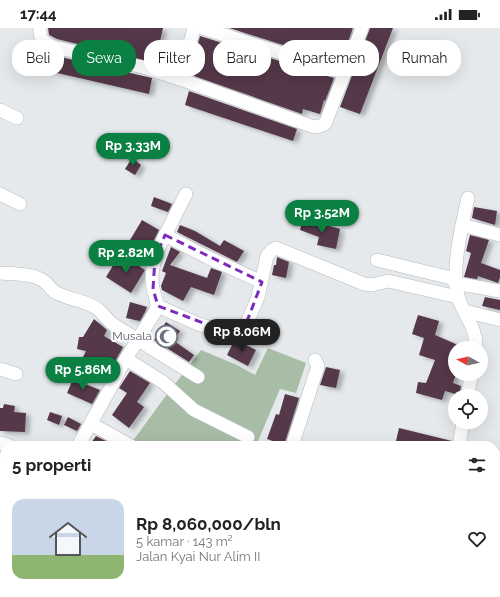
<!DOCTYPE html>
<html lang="id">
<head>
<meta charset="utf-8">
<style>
  :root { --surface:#fff; --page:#f2f2f2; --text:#222; --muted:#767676; --accent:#0b8043 }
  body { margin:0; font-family:Raleway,sans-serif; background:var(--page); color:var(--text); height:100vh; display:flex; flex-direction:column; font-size:15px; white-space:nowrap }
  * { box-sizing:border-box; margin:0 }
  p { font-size:13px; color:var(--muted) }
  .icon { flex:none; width:22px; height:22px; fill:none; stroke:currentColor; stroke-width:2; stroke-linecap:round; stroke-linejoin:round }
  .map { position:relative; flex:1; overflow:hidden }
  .sheet { position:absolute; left:0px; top:413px; width:500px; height:156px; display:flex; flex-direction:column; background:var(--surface); border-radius:16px 16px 0 0; box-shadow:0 4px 16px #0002 }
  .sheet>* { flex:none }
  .banner { position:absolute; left:12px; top:12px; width:476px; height:36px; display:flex; gap:8px }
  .needle { width:26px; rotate:278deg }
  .buttons { position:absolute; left:448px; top:313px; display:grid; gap:8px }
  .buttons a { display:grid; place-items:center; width:40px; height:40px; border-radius:50%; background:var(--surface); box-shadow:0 4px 16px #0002; font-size:20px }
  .price { position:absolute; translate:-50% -34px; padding:0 9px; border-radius:14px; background:var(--accent); color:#fff; font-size:13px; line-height:26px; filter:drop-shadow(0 1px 2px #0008) }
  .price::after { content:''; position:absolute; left:50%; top:24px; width:12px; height:9px; margin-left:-6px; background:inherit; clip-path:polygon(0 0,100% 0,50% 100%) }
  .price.on { background:#222; color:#fff }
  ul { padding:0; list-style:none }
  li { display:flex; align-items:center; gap:12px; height:100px; padding:0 12px }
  li span { display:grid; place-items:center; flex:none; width:112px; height:80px; border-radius:12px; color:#555 }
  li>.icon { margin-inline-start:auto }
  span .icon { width:48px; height:48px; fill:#fffc; stroke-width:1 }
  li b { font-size:17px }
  h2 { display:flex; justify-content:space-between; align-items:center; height:48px; padding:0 12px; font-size:17px }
  .pill { padding:0 14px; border-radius:16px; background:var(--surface); box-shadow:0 4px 16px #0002; font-size:14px; line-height:36px }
  .pill.on { background:var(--accent); color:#fff }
  .status { display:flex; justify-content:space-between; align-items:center; height:28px; padding:0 20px; background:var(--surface); direction:ltr }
  .status svg { height:11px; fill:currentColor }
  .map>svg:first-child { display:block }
  .green { fill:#a8bda5 }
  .building { fill:#54374a; filter:url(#shadow) }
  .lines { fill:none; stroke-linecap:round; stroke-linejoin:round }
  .minor-casing { stroke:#b7babd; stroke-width:14 }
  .minor { stroke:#fff; stroke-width:13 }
  .marked { fill:none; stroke:#7b2cbf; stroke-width:3; stroke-dasharray:8 5; stroke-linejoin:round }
  .labels { text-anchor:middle; stroke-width:4; stroke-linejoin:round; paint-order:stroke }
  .worship-label { font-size:12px; fill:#5b616d; stroke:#fff; text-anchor:end }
</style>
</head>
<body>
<div class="status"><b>17:44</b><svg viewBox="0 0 49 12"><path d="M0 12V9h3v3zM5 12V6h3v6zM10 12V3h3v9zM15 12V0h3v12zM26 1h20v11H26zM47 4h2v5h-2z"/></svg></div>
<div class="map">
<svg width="500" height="569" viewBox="0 0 500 569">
  <defs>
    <filter id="shadow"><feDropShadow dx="4.5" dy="2.5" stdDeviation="2" flood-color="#0004"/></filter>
  </defs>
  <rect width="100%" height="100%" fill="#e5e9ec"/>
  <!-- green -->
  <path class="green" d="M268,320L306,335L296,365L280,361L258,413L267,418H129L162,373L201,322L237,337L255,347Z"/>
  <!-- building -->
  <g class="building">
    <path d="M48,0H163L155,35L57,11L49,7Z"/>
    <path d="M229,0H353L340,35Z"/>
    <path d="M370,0H393L360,86L340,79Z"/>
    <path d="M200,8L334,50L325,73L324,72L320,86L303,81L302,86L194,48L195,46L190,44Z"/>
    <path d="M44,23L52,27L152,50L149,66L40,41Z"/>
    <path d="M189,63L297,101L293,113L185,77Z"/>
    <path d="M132,130L141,137L135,147L125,141Z"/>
    <path d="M154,169L172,176L168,184L151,178Z"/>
    <path d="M474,179L497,183L495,197L472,190Z"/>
    <path d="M303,191L321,198L322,196L340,201L336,221L317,217L319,209L300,202Z"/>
    <path d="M142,192L159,202L149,222L130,212Z"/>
    <path d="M180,197L195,203L220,218L224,212L244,223L237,234L177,204Z"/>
    <path d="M470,207L489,212L481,235L500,242V249L498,255L478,248L477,251L464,249L471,225L466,223Z"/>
    <path d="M171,219L180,224L170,237L207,250L211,240L222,244L214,267L191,259L183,273L162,262L161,258L166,245L162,243Z"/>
    <path d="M120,226L145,242L131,265L106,249Z"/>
    <path d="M277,229L289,234L286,250L272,247L274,237H276Z"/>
    <path d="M485,269L500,272V282L482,278Z"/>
    <path d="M130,274L147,279L145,284L140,293L126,290Z"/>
    <path d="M418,287L439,293L435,307L458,317L457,320H455V325L451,334L455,335V349L453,355L461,358L459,367L445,363L442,372L416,365L418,354L426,355L435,332L419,327L424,310L412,306Z"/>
    <path d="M94,291L107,302L104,308L123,319L108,346L81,333L86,323L77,321L79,309H83Z"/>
    <path d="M166,294L180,303L174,313L194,327L189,334L154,312Z"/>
    <path d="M233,315L239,317L244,316L256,322L248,338L227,327Z"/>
    <path d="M326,339L340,342L336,360L320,357Z"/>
    <path d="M130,343L150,355L137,374L144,379L129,400L112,387L127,365L119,360Z"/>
    <path d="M73,351L100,362L92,376L67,365Z"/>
    <path d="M285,366L299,370L284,417L267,411L276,386L279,387Z"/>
    <path d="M4,376L15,378L14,384L26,385L25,404L0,403V380H3Z"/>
    <path d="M50,384L62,388L59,397L47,392Z"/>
    <path d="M68,389L81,396L77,403L64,397Z"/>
    <path d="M399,400L452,413L451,418H408V416L396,413Z"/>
    <path d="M96,408L108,414L114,418H89Z"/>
  </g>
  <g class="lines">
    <defs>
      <g id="minor">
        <path d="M40,0C39,12 44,14 54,19L143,39L180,51"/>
        <path d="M194,0L180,51L314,99L320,98L325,96L362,0"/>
        <path d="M202,0L345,45"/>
        <path d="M0,82L17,90"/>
        <path d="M0,166L20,176"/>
        <path d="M468,170C462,196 451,242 458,268C462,286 477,298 476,320"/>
        <path d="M462,197L500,207"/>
        <path d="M165,207L207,229L262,254"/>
        <path d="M377,232L455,251"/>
        <path d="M0,245C14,246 34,245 45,254C50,258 52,264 59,266C71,272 88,273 99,282C104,287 108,293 114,297L198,349"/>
        <path d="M455,255L500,263"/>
        <path d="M158,278L198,296L241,309L258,269L267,228L272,222L276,220L364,256L372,257L388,253L458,269"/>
        <path d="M465,283L500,292"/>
        <path d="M126,331L163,354L194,382L248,409"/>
        <path d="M0,341L16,346"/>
        <path d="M467,368L472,346"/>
        <path d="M91,396L131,418"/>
        <path d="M0,415L10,418"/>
        <path d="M78,418L111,359L122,337L156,282C159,274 154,268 153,260C150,247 154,234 158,221L186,166"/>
        <path d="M292,418L318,338L315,332"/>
        <path d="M459,418L463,394"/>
        <path d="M495,428L500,429"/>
        <path d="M495,457L500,459"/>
        <path d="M495,506L500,508"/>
        <path d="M0,523L5,525"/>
        <path d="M0,561L5,551"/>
        <path d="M316,564L325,569"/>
        <path d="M450,564L461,569"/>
        <path d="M174,569L177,564"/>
        <path d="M395,569L398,564"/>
      </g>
    </defs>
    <!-- minor casing -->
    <use href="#minor" class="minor-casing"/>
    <!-- minor -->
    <use href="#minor" class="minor"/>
  </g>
  <!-- marked area -->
  <path class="marked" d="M165,207L262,254L241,309L158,278L153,261L155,230Z"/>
  <!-- icons -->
  <defs>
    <symbol id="mosque-ring" viewBox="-11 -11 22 22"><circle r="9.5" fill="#fff" stroke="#6b7280" stroke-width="1.5"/><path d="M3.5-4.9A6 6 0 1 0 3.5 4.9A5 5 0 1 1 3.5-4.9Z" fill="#6b7280"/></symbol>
  </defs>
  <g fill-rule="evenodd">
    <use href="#mosque-ring" x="154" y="296" width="25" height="25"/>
  </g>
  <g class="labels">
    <!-- worship labels -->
    <g class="worship-label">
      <text x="152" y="312">Musala</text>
    </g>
  </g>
</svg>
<div class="buttons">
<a><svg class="needle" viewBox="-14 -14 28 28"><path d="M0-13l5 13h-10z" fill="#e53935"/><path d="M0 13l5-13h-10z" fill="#767676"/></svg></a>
<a><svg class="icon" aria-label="locate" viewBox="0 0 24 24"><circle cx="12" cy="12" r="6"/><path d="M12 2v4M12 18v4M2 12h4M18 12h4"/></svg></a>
</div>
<b class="price" style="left:133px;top:139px">Rp 3.33M</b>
<b class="price" style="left:322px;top:206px">Rp 3.52M</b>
<b class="price" style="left:126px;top:246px">Rp 2.82M</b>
<b class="price on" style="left:242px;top:325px">Rp 8.06M</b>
<b class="price" style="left:83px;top:363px">Rp 5.86M</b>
<div class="banner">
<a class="pill">Beli</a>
<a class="pill on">Sewa</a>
<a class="pill">Filter</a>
<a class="pill">Baru</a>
<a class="pill">Apartemen</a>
<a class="pill">Rumah</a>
</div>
<section class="sheet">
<h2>5 properti<svg class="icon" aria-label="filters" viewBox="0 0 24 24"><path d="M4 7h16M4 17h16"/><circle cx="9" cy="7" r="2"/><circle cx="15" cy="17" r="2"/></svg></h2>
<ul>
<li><span style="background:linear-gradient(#c9d6e8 70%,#8fb573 0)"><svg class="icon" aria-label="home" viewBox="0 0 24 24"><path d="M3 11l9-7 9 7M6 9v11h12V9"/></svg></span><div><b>Rp 8,060,000/bln</b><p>5 kamar · 143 m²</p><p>Jalan Kyai Nur Alim II</p></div><svg class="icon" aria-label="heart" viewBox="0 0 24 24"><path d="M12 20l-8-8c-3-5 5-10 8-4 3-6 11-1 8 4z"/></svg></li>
</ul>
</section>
</div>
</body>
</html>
